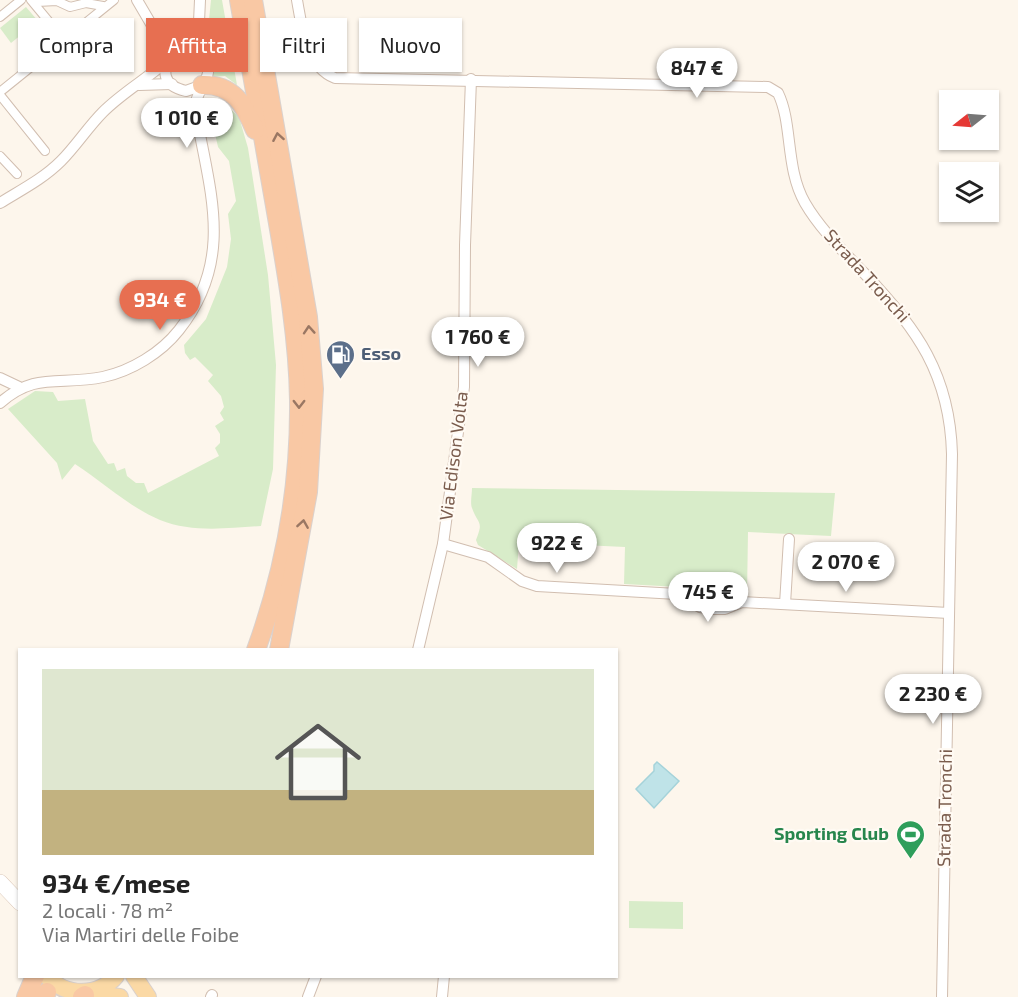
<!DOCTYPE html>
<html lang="it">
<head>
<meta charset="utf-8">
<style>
  :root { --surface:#fff; --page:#f2f2f2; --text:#222; --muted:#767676; --line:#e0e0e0; --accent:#e76f51 }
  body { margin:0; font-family:"Exo 2",sans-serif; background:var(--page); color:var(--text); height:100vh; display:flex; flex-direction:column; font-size:22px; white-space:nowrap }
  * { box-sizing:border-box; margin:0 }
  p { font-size:20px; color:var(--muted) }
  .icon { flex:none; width:33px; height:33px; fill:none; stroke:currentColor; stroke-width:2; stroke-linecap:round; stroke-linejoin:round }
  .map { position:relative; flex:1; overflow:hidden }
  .side { position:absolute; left:18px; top:648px; width:600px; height:330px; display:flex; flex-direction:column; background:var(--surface); border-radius:0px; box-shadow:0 2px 4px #0004 }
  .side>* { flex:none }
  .guide { position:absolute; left:18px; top:18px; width:600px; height:54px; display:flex; gap:12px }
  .needle { width:39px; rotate:253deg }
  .tools { position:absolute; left:939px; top:90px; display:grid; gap:12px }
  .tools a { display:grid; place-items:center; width:60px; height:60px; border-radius:0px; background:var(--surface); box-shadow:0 2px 4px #0004; font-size:30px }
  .price { position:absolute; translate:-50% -51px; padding:0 14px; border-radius:21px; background:#fff; color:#222; font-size:20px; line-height:39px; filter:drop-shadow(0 2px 3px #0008) }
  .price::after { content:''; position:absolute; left:50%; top:36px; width:18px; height:14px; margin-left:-9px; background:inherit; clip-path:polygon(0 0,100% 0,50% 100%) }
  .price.active { background:var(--accent); color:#fff }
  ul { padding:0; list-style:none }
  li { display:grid; align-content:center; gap:12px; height:318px; padding:0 24px }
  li+li { border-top:2px solid var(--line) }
  li span { display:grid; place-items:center; height:186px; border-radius:0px; color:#555 }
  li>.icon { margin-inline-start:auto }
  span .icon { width:108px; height:108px; fill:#fffc; stroke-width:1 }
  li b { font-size:26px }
  .pill { padding:0 21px; border-radius:0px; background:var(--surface); box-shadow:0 2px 4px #0004; font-size:21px; line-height:54px }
  .pill.active { background:var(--accent); color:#fff }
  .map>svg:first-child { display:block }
  .green { fill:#d8ecc9 }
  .water { fill:#bfe3e8; stroke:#a5d3da; stroke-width:1.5 }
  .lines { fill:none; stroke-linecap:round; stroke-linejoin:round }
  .trunk-tunnel { stroke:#dcd0c4; stroke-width:18; stroke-dasharray:18 9; stroke-linecap:butt }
  .pedestrian-casing { stroke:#d1beb0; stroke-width:10 }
  .minor-casing { stroke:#d1beb0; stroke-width:12 }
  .secondary-casing { stroke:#d6c0b0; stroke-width:16 }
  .primary-casing { stroke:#dad1cd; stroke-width:18 }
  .trunk-casing { stroke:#dad1cd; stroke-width:20 }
  .pedestrian { stroke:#fff; stroke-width:8 }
  .minor { stroke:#fff; stroke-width:10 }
  .secondary { stroke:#fff; stroke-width:15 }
  .primary { stroke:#fbd9a5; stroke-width:16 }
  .trunk { stroke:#f9c8a4; stroke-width:18 }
  .oneway { stroke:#9a7763 }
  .labels { text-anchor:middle; stroke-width:4.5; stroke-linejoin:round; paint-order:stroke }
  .street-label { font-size:18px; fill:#7a5c4d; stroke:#fffaf3 }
  .service-label { font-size:18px; font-weight:bold; fill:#4e5e75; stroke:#fffaf3; text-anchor:start }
  .leisure-label { font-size:18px; font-weight:bold; fill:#27864d; stroke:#fffaf3; text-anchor:end }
</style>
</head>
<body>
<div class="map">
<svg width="1018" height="997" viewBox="0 0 1018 997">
  <rect width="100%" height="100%" fill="#fdf6ec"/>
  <!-- green -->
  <g class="green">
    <path d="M211,0H222L237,85L225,76L213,77C214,64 211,55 202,46L209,20Z"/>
    <path d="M26,7L38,21L11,43L0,28Z"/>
    <path d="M213,104H225L239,117L248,148L268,275L276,365L273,469L261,526C228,528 192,533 160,520C129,507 103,482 75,464L62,480L57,463L8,409L35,391L53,392L58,401L85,399L93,441L108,464L114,463L117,471L125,468L127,476L136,483H144L148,493L219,456L215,448L220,443V434L215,426L224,420L220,413L224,407L221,396L208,381L213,375L195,357L190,360L185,353L184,345L206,319L227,267L231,239L228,214L236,201L229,161L218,147L209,107Z"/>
    <path d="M472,488L835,493L831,536L748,532L747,595L712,582L679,587L624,584L625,547L519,542L517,569L478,545L476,540C484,520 478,525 472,508C470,503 472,494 472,488Z"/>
    <path d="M629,901L683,902V929L629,928Z"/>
  </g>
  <!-- water -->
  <path class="water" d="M657,762L679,781L654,808L636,789L654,771V765Z"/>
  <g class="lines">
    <!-- trunk-tunnel -->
    <path class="trunk-tunnel" d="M59,997L72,976"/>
    <defs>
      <g id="pedestrian">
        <path d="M31,0L65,41"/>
        <path d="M37,2L57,1L70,7L86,3L103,6"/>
        <path d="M0,17L21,0"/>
        <path d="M0,92L114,0"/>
        <path d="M0,95L45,151"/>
        <path d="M0,156L17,174"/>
      </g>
      <g id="minor">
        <path d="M137,0L154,29L175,52"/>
        <path d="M297,0C302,28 306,66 335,78L768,87L778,93C793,124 785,168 805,203C820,229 844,252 864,273C917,328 950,375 952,454L942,997"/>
        <path d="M191,49L199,22L200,0"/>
        <path d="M139,85L172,84"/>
        <path d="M0,203C21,190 43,179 61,161C76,146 88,127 103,112C123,92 147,79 168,60"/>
        <path d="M0,378L19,387"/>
        <path d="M0,403C36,371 60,386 103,377C131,371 161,353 179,330C236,258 209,190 195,108C195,92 211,80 208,65C198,19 133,79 186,91L200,86"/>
        <path d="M443,544L488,557L522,581L537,586L677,594L710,588L724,591L742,602"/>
        <path d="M677,594L700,607L712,609H725L742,602L949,613"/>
        <path d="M785,604L789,539"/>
        <path d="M418,650L443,544L464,387L465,245L471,79"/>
        <path d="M211,997L212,995"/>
        <path d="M308,997L316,976"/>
        <path d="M442,997L444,976"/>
      </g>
      <path id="secondary" d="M0,882L20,903"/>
      <g id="primary">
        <path d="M47,976C65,997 99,997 116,976"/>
        <path d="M134,976L148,997"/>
        <path d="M93,994L120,997"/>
      </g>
      <g id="trunk">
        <path d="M239,0C251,69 263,137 275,206C286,270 298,334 299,400C300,484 285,570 256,650"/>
        <path d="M253,0L308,317L314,389L308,492L279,650"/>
        <path d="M202,85C233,84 244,104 255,130"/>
        <path d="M26,997L35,976"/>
        <path d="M43,997L47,992"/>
        <path d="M82,997L85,995"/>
      </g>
    </defs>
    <!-- pedestrian casing -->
    <use href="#pedestrian" class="pedestrian-casing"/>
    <!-- minor casing -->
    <use href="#minor" class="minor-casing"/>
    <!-- secondary casing -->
    <use href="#secondary" class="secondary-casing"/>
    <!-- primary casing -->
    <use href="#primary" class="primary-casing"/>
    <!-- trunk casing -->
    <use href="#trunk" class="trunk-casing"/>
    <!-- pedestrian -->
    <use href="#pedestrian" class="pedestrian"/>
    <!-- minor -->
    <use href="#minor" class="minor"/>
    <!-- secondary -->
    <use href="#secondary" class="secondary"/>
    <!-- primary -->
    <use href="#primary" class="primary"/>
    <!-- trunk -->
    <use href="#trunk" class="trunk"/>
  </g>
  <!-- one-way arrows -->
  <defs><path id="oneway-chevron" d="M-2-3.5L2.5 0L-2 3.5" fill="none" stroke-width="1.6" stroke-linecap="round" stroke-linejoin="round" transform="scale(1.5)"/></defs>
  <g class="oneway">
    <use href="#oneway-chevron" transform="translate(278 137) rotate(-100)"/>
    <use href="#oneway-chevron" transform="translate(309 330) rotate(-94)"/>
    <use href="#oneway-chevron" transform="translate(299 404) rotate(90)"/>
    <use href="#oneway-chevron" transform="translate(303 524) rotate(-81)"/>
  </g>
  <!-- icons -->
  <defs>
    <symbol id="fuel-pin" viewBox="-11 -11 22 30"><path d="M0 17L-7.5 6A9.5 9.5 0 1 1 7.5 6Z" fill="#5c6f8a" stroke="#fffaf3"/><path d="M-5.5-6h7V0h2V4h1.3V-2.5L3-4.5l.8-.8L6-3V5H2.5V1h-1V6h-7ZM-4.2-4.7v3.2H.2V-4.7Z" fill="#fff"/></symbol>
    <symbol id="stadium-pin" viewBox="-11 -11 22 30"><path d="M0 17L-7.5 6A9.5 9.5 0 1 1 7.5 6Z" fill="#2e9e5b" stroke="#fffaf3"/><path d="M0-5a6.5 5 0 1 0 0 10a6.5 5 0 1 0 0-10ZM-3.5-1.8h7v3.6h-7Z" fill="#fff"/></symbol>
  </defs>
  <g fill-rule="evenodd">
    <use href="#fuel-pin" x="324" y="338" width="33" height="45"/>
    <use href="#stadium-pin" x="894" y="818" width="33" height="45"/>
  </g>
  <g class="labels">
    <!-- street labels -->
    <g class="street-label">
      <text transform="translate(867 276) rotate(48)" y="6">Strada Tronchi</text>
      <text transform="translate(454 456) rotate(-83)" y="6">Via Edison Volta</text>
      <text transform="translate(945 808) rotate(-89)" y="6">Strada Tronchi</text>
    </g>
    <!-- service labels -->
    <g class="service-label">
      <text x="361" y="360">Esso</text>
    </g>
    <!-- leisure labels -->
    <g class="leisure-label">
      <text x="889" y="840">Sporting Club</text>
    </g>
  </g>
</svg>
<div class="tools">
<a><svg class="needle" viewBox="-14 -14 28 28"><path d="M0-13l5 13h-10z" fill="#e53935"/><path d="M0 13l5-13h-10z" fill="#767676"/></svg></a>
<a><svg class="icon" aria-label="layers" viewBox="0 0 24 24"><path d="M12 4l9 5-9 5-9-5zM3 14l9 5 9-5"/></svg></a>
</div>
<b class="price" style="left:697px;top:99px">847 €</b>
<b class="price" style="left:187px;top:149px">1 010 €</b>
<b class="price active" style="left:160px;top:331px">934 €</b>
<b class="price" style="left:478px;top:368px">1 760 €</b>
<b class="price" style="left:557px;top:574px">922 €</b>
<b class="price" style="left:846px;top:593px">2 070 €</b>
<b class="price" style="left:708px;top:623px">745 €</b>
<b class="price" style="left:933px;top:725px">2 230 €</b>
<div class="guide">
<a class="pill">Compra</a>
<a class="pill active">Affitta</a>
<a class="pill">Filtri</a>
<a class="pill">Nuovo</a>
</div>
<section class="side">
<ul>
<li><span style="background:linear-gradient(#dfe7d0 65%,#c2b280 0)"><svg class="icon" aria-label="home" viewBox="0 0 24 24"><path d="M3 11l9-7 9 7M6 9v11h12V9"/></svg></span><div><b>934 €/mese</b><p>2 locali · 78 m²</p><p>Via Martiri delle Foibe</p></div></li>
</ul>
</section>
</div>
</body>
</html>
